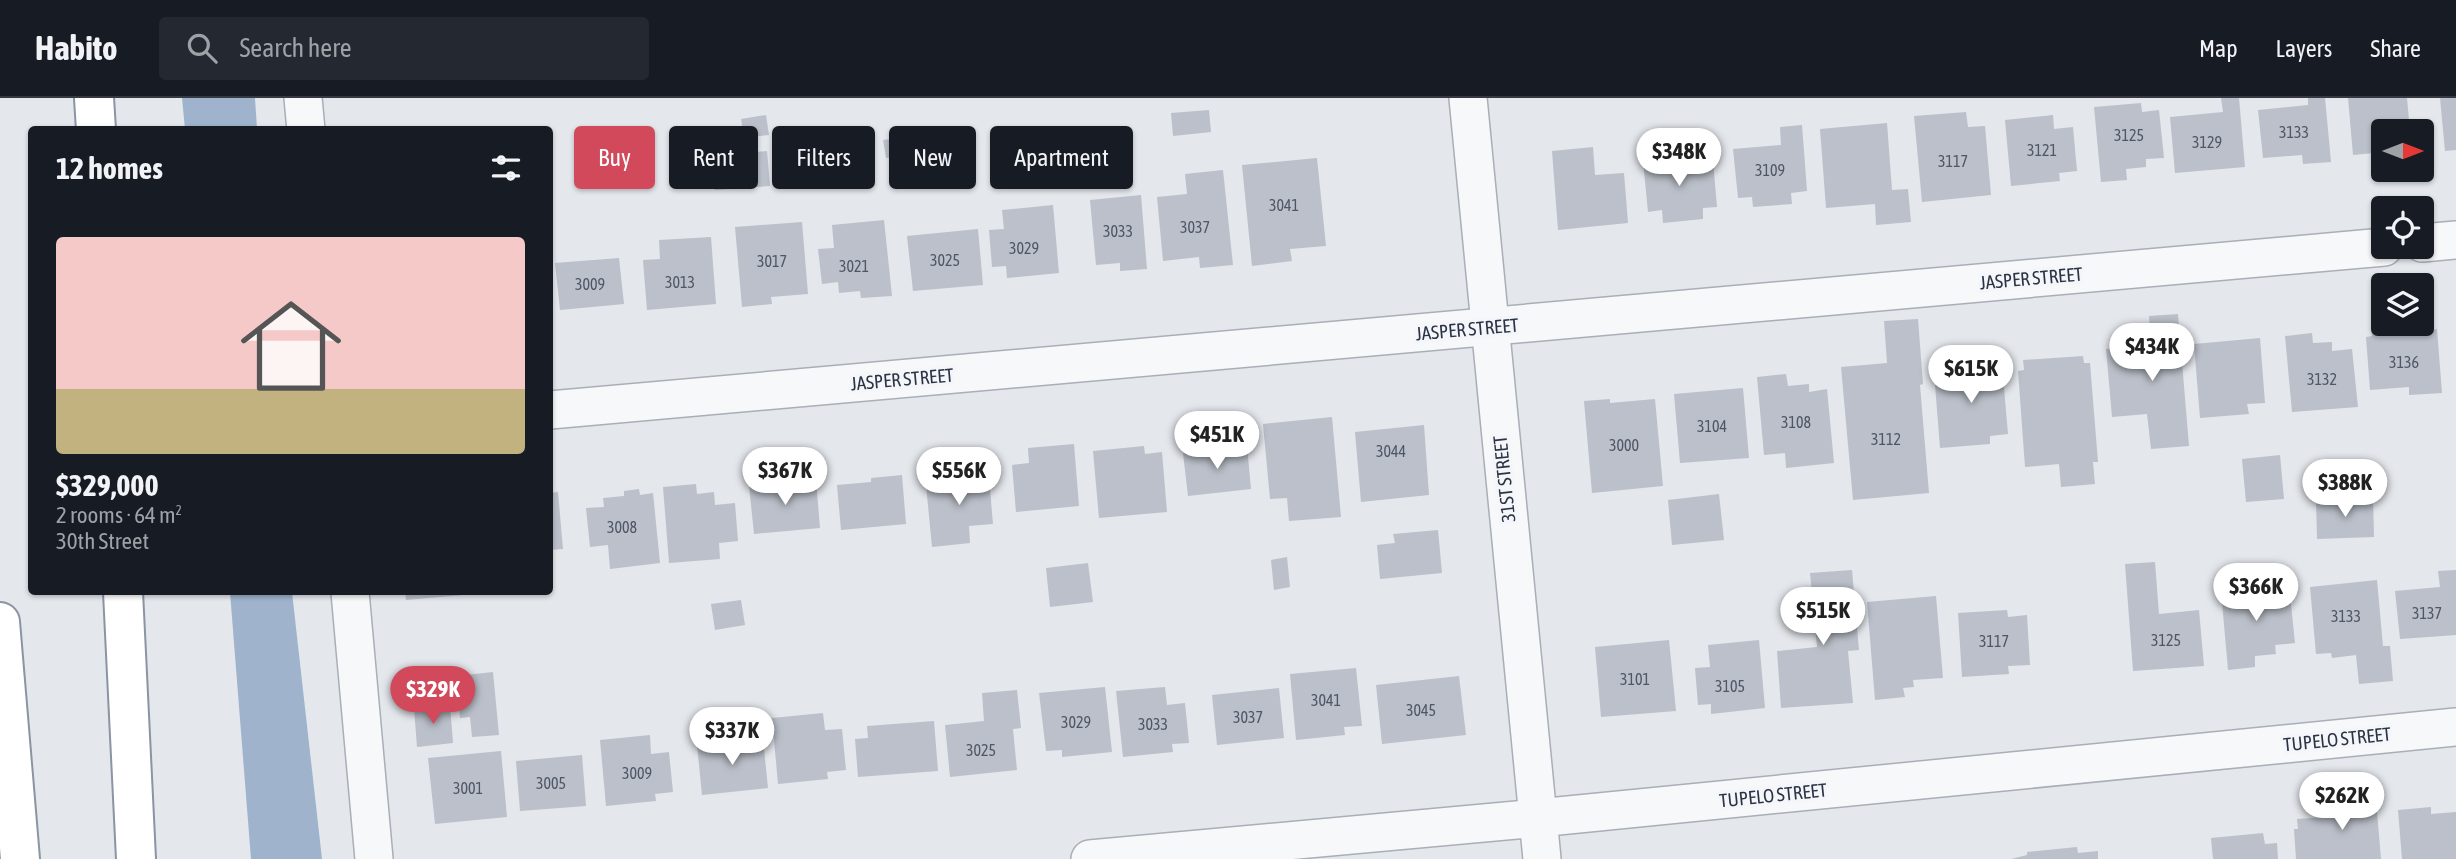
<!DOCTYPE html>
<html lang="en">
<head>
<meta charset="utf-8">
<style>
  :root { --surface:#171b24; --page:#242831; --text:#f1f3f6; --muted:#9ea1a6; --line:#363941; --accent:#d1495b }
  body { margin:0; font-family:"Asap Condensed",sans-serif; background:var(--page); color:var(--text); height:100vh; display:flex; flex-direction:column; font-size:26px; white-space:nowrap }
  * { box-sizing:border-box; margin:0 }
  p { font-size:23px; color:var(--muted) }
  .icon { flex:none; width:38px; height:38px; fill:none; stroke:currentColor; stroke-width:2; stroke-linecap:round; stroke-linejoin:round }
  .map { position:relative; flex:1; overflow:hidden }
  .details { position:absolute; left:28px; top:28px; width:525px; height:469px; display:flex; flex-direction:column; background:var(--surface); border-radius:7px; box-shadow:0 2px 5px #0004 }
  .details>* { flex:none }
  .hud { position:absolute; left:574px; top:28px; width:665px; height:63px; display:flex; gap:14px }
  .needle { width:46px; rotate:90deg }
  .buttons { position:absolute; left:2371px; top:21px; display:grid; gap:14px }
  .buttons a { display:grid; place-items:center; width:63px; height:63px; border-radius:7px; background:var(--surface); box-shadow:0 2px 5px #0004; font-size:35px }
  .price { position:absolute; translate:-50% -60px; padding:0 16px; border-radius:24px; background:#fff; color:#222; font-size:23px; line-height:46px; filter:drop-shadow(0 2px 4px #0008) }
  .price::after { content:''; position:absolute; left:50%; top:42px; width:21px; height:16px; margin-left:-10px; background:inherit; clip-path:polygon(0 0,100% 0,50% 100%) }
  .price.current { background:var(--accent); color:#fff }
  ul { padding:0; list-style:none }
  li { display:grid; align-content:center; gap:14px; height:371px; padding:0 28px }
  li+li { border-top:2px solid var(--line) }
  li span { display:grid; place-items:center; height:217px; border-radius:7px; color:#555 }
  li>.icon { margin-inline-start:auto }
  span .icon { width:126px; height:126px; fill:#fffc; stroke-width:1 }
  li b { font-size:30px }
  h2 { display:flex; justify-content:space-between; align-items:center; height:84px; padding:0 28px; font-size:30px }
  .chip { padding:0 24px; border-radius:7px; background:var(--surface); box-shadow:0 2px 5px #0004; font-size:24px; line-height:63px }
  .chip.current { background:var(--accent); color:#fff }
  header { display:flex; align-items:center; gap:42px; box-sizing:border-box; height:98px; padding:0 35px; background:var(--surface); border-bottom:2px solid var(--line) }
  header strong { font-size:33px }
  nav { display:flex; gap:38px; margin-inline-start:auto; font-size:24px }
  .search { width:490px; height:63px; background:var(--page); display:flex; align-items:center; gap:18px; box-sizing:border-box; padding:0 24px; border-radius:7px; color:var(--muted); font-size:26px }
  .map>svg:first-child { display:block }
  .water { fill:#9fb4cc }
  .building { fill:#bbc0ca }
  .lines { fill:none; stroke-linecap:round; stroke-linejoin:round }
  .minor-casing { stroke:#a9aeb7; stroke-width:40 }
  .highway-casing { stroke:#8b94a3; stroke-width:42 }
  .minor { stroke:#f7f8fa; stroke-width:37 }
  .highway { stroke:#fff; stroke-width:38 }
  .labels { text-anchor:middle; stroke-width:7; stroke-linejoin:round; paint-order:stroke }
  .number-label { font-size:16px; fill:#4f5766 }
  .street-label { font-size:19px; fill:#2b3445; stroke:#f4f6f9 }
</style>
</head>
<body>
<header>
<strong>Habito</strong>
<div class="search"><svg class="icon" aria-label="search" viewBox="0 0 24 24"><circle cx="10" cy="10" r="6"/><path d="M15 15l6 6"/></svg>Search here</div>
<nav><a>Map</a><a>Layers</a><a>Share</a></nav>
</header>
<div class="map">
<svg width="2456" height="761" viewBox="0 0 2456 761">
  <rect width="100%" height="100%" fill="#e4e7ec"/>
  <!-- water -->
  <g class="water">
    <path d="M182,0H255L257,31H185Z"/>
    <path d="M230,494H292L322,761H251Z"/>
  </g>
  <!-- building -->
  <g class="building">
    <path d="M2221,0H2239L2245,69L2175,75L2170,19L2223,14Z"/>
    <path d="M2308,0H2325L2331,64L2303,66L2302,57L2263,60L2258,12L2308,7Z"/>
    <path d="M2348,0H2407L2410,33H2384V54L2353,57Z"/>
    <path d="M2440,0H2456V52L2445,53Z"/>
    <path d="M2141,5L2142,14L2159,12L2164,60L2146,61V69L2126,71L2127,82L2101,84L2094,9Z"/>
    <path d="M1209,12L1211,34L1173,38L1171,15Z"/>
    <path d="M1966,14L1968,29L1985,28L1991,97L1922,104L1914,18Z"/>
    <path d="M766,17L769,37L744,40L741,21Z"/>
    <path d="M2053,17L2054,31L2073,29L2077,73L2059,75L2060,83L2011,88L2005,22Z"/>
    <path d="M1887,25L1892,92L1908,91L1911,124L1876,127L1875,106L1826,110L1820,31Z"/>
    <path d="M1802,27L1807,93L1791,95L1792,106L1753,109L1752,99L1738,100L1733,51L1781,47L1780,29Z"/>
    <path d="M935,36L937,54L886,60L883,42Z"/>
    <path d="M1593,49L1595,77L1624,75L1628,125L1558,132L1552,53Z"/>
    <path d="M1659,51L1660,67L1713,62L1717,109L1703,110V121L1663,125L1662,112L1648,114L1642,53Z"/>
    <path d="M767,53L770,88L715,92L712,58Z"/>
    <path d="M1317,60L1326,148L1290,151L1292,163L1252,168L1242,67Z"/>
    <path d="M1223,72L1233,167L1200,170L1199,159L1163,163L1157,99L1187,96L1185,76Z"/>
    <path d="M1141,97L1147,171L1120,173V165L1096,167L1090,102Z"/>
    <path d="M1053,107L1059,175L1007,180L1006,168L992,169L989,132L1004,131L1002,112Z"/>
    <path d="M884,122L892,198L861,200L860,193L839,195L838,184L822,186L818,151L834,150L832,127Z"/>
    <path d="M802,124L808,196L771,199L772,206L742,209L735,129Z"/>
    <path d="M978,131L983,187L913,193L907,138Z"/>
    <path d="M711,139L716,206L647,212L643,162L660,161L659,142Z"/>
    <path d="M619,160L624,206L560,212L555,165Z"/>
    <path d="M2178,216L2189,348L2151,351L2147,316L2112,319L2106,251L2151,247L2149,218Z"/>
    <path d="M1918,221L1923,286L1920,287L1929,395L1853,402L1841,269L1887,265L1884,223Z"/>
    <path d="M2430,222L2431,232L2437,231L2442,295L2409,297V289L2370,292L2366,239L2372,238L2371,227L2422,226V223Z"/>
    <path d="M2312,235L2313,245L2332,244V253L2352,251L2358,309L2292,314L2285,238Z"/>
    <path d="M2260,240L2265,305L2247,306L2249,316L2200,320L2194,246Z"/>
    <path d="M2001,255L2008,336L1990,338V346L1940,350L1934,274L1962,272L1963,282L1981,281L1979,258Z"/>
    <path d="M2083,258L2084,265H2090L2098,364H2093L2095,386L2061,389L2059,366L2025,369L2018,273L2024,272L2023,262Z"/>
    <path d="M1786,276L1788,288L1809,286V294L1827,291L1834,365L1786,370L1785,355L1764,357L1757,279Z"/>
    <path d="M1743,290L1749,360L1680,365L1674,296Z"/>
    <path d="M1610,301V305L1655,301L1663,388L1592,395L1584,303Z"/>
    <path d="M1332,319L1341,419L1289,423L1287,400L1270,401L1263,326Z"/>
    <path d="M1424,327L1429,397L1361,404L1355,334Z"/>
    <path d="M1074,346L1079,408L1016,414L1012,367L1029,365L1028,350Z"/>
    <path d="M1144,348L1145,356L1162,354L1167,414L1099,420L1093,353Z"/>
    <path d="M1247,348L1251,391L1188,398L1183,355Z"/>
    <path d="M2280,357L2284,401L2246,404L2242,361Z"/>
    <path d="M988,368L993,426L969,428L970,445L932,449L926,387L962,384L961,370Z"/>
    <path d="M902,377L906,426L841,432L837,387L871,384V380Z"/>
    <path d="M816,382L820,430L754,436L749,387Z"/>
    <path d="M696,386L697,396L714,394L715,407L735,405L738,443L719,445L720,461L669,465L663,389Z"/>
    <path d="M639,391L640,397L653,395L660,465L610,471L608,447L590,449L586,410L604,409L603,400L624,398V393Z"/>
    <path d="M558,394L563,451L550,452V395Z"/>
    <path d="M1719,396L1724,442L1672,447L1668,402Z"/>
    <path d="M2373,401L2374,439L2317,441L2316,402Z"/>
    <path d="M1438,432L1442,475L1380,481L1377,447L1395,445L1393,436Z"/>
    <path d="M1287,459L1290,489L1274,492L1271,462Z"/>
    <path d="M2155,464L2159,516L2199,512L2204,568L2133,573L2125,466Z"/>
    <path d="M1088,465L1093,504L1050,509L1046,470Z"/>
    <path d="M1852,472L1859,552L1848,553L1853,605L1781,610L1777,553L1817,549L1810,475Z"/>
    <path d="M2456,472V537L2400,541L2395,493L2440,489L2438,473Z"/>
    <path d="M2377,482L2383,548H2390L2393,583L2359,586L2356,557L2332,560L2331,555L2316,556L2310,489Z"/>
    <path d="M2289,487L2295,545L2275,547L2276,556L2255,558V569L2228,572L2221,493Z"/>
    <path d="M405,494H486V495L406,502Z"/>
    <path d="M1936,498L1943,580L1913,582L1914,589L1903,590L1905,599L1875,602L1867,504Z"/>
    <path d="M741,502L745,527L715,532L711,506Z"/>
    <path d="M2007,512L2008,519L2027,517L2030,567L2008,568L2009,576L1962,579L1958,515Z"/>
    <path d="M1669,542L1676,613L1601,619L1595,549Z"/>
    <path d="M1759,542L1765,610L1711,616V606L1698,607L1695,570L1710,569L1708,547Z"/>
    <path d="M1356,570L1362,628L1344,629L1345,637L1296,642L1290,576Z"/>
    <path d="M493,574L499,637L472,639L470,619L460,620L457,578Z"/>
    <path d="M1459,578L1466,637L1382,646L1376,587Z"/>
    <path d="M1105,589L1112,654L1062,659V652L1046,653L1039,595Z"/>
    <path d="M1165,589L1167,607L1185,605L1189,645L1172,646L1173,654L1123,659L1116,593Z"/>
    <path d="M1279,590L1284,640L1217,647L1212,597Z"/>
    <path d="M1017,592L1021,630L1013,631L1017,672L950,679L945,627L984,623L982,595Z"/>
    <path d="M450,607L453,645L417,649L414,610Z"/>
    <path d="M823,615L825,632L842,631L846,672L827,674L828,681L778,686L772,620Z"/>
    <path d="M934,623L938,673L858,679L855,641L868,640L867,628Z"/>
    <path d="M650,637L651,656L669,654L673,694L655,696L656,703L606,708L600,642Z"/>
    <path d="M763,641L768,690L702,697L697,647Z"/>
    <path d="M501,653L507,719L435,726L428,660Z"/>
    <path d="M582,657L586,708L520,713L516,663Z"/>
    <path d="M2375,690L2381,761H2296L2294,731H2298L2297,721L2352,717L2350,692Z"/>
    <path d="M2431,709V716L2456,714V761H2402L2398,712Z"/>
    <path d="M2263,735L2265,746L2277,745L2278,761H2213L2211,740Z"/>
    <path d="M2077,749L2078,755L2098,753V761H2011L2027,757V754Z"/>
  </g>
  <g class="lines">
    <defs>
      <g id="minor">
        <path d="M303,0L306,32"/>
        <path d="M1468,0L1542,761"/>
        <path d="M2422,145L2456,142"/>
        <path d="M550,312L2384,149"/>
        <path d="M350,494L374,761"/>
        <path d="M1090,761L1538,720L2456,629"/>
      </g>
      <g id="highway">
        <path d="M94,0L96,32"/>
        <path d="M123,494L136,761"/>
        <path d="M0,524L20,761"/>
      </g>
    </defs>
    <!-- minor casing -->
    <use href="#minor" class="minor-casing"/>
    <!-- highway casing -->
    <use href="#highway" class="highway-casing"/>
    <!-- minor -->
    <use href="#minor" class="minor"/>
    <!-- highway -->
    <use href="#highway" class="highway"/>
  </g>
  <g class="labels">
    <!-- number labels -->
    <g class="number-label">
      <text x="2294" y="40">3133</text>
      <text x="2129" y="43">3125</text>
      <text x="2207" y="50">3129</text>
      <text x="2042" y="58">3121</text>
      <text x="1953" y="69">3117</text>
      <text x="1770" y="78">3109</text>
      <text x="1284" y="113">3041</text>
      <text x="1195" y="135">3037</text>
      <text x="1118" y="139">3033</text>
      <text x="1024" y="156">3029</text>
      <text x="945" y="168">3025</text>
      <text x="772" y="169">3017</text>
      <text x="854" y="174">3021</text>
      <text x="680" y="190">3013</text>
      <text x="590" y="192">3009</text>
      <text x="2404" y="270">3136</text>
      <text x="2322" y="287">3132</text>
      <text x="1796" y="330">3108</text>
      <text x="1712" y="334">3104</text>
      <text x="1886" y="347">3112</text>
      <text x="1624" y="353">3000</text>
      <text x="1391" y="359">3044</text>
      <text x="622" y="435">3008</text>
      <text x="2427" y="521">3137</text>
      <text x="2346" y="524">3133</text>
      <text x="2166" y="548">3125</text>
      <text x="1994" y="549">3117</text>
      <text x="1635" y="587">3101</text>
      <text x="1730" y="594">3105</text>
      <text x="1326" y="608">3041</text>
      <text x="1421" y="618">3045</text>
      <text x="1248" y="625">3037</text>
      <text x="1076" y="630">3029</text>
      <text x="1153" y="632">3033</text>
      <text x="981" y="658">3025</text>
      <text x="637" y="681">3009</text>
      <text x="551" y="691">3005</text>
      <text x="468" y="696">3001</text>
    </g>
    <!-- street labels -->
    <g class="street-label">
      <text transform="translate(2031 180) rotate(-5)" y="7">JASPER STREET</text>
      <text transform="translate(1467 231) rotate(-5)" y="7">JASPER STREET</text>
      <text transform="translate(902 281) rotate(-5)" y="7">JASPER STREET</text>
      <text transform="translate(1504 381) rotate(-96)" y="7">31ST STREET</text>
      <text transform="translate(2337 641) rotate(-6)" y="7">TUPELO STREET</text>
      <text transform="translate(1773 697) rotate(-6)" y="7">TUPELO STREET</text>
    </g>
  </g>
</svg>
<div class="buttons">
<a><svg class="needle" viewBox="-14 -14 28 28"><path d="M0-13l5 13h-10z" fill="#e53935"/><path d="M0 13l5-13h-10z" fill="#9ea1a6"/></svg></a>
<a><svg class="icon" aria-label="locate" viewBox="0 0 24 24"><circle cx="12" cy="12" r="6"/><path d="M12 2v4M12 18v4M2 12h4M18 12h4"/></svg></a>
<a><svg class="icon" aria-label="layers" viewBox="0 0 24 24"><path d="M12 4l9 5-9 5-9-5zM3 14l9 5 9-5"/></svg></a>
</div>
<b class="price" style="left:1679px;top:90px">$348K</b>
<b class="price" style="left:2152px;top:285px">$434K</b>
<b class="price" style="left:1971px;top:307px">$615K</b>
<b class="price" style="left:1217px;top:373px">$451K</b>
<b class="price" style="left:785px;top:409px">$367K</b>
<b class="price" style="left:959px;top:409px">$556K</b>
<b class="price" style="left:2345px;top:421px">$388K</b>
<b class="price" style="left:2256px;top:525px">$366K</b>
<b class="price" style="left:1823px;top:549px">$515K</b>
<b class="price current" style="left:433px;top:628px">$329K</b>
<b class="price" style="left:732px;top:669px">$337K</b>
<b class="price" style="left:2342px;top:734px">$262K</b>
<div class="hud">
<a class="chip current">Buy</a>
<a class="chip">Rent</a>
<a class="chip">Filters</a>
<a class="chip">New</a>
<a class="chip">Apartment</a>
</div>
<section class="details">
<h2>12 homes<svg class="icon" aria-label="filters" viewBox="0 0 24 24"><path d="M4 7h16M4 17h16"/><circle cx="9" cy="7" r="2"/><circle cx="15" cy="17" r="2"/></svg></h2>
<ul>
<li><span style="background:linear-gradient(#f6c9c9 70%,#c2b280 0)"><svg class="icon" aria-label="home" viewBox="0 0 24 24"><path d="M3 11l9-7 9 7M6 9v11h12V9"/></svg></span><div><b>$329,000</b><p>2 rooms · 64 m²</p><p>30th Street</p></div></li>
</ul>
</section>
</div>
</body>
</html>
